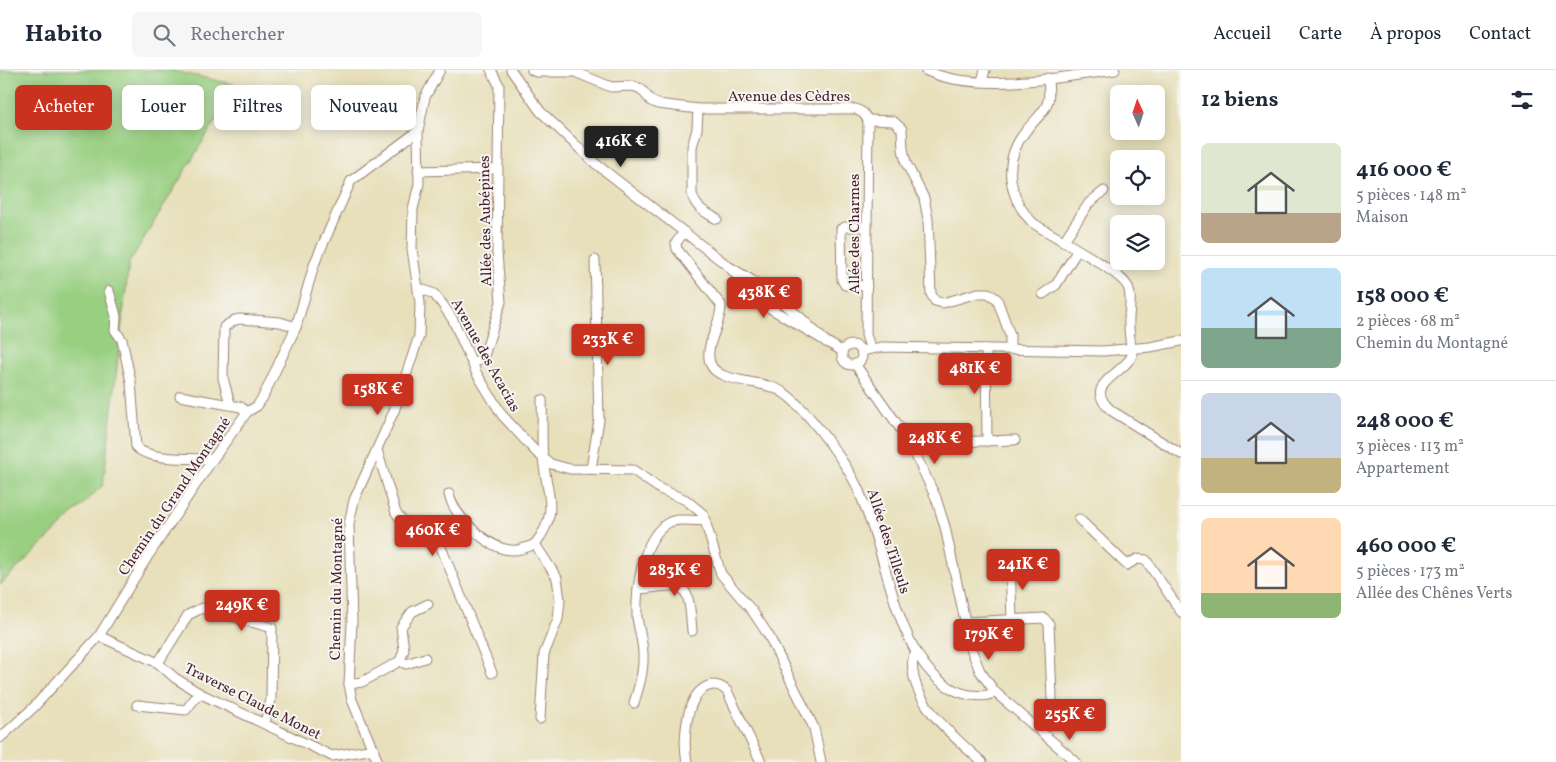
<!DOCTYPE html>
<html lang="fr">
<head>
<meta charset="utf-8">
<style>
  :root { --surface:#fff; --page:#f6f6f7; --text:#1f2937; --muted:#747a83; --line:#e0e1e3; --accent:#c8321e }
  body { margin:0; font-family:Vollkorn,serif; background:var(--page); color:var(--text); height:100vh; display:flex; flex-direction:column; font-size:19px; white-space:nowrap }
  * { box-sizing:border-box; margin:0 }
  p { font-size:16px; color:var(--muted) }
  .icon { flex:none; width:28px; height:28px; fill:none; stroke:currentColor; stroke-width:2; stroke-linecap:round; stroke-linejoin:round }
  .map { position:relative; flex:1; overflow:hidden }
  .panel { display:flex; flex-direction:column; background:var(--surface); width:375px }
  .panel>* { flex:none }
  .guide { position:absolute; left:15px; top:15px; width:475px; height:45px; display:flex; gap:10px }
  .needle { width:32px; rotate:357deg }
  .buttons { position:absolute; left:1110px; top:15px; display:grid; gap:10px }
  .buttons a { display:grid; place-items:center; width:55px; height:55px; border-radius:8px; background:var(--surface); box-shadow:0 2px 12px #0003; font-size:25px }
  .price { position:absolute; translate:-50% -42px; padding:0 11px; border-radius:5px; background:var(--accent); color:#fff; font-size:16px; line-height:32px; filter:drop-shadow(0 1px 2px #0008) }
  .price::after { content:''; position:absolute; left:50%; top:30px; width:15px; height:11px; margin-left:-8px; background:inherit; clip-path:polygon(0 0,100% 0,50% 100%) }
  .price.selected { background:#222; color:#fff }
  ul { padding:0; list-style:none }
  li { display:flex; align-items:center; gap:15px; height:125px; padding:0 20px }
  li+li { border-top:1px solid var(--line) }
  li span { display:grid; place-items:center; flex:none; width:140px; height:100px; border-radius:8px; color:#555 }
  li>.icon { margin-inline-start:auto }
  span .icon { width:60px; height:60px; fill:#fffc; stroke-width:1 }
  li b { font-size:21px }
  h2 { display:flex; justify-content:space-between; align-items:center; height:60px; padding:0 20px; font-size:21px }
  .pill { padding:0 18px; border-radius:8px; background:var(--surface); box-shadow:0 2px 12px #0003; font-size:18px; line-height:45px }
  .pill.selected { background:var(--accent); color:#fff }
  header { display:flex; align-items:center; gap:30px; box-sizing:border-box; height:70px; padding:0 25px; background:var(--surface); border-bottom:1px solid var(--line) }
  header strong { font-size:24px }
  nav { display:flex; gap:28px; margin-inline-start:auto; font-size:18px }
  .search { width:350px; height:45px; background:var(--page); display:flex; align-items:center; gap:12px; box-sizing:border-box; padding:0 18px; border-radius:8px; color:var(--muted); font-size:19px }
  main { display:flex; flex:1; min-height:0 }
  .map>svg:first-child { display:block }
  .green { fill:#99cf81; stroke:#727756 }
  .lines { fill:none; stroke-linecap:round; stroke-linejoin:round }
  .minor-casing { stroke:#998073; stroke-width:11 }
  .minor { stroke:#fff; stroke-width:9 }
  .labels { text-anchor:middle; stroke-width:4; stroke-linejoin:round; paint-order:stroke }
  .street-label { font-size:15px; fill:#4a1f2b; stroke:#f6f6f2 }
</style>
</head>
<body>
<header>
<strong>Habito</strong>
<div class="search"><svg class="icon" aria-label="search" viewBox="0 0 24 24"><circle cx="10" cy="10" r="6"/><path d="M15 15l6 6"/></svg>Rechercher</div>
<nav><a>Accueil</a><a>Carte</a><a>À propos</a><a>Contact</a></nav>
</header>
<main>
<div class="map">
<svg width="1181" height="692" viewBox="0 0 1181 692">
  <rect width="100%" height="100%" fill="#f6f6f2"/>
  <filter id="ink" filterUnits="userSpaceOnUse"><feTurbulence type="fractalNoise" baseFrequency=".02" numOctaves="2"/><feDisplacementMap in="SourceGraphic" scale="10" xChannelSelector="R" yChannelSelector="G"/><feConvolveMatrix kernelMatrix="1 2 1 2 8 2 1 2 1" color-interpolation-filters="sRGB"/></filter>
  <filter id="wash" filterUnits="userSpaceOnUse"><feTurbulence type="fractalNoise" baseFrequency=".0096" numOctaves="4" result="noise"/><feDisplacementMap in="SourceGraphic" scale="20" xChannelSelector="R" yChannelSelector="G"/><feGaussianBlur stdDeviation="1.12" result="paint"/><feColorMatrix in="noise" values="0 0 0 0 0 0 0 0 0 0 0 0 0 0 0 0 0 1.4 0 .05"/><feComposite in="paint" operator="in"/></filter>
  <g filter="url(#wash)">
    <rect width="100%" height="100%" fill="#e8e0bb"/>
    <!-- green -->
    <path class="green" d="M0,0H169L237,15L129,193L103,415L0,515Z"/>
  </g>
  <g filter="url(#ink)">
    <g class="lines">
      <defs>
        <g id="minor">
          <path d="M511,0L540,41L596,94L728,196L758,214L800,247L826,272"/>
          <path d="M532,0L536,2H575L611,17L633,16L641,19L651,31L658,34L698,39H856L863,43L868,50"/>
          <path d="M925,0C974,24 1062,7 1115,0"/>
          <path d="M1048,8C1048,15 1050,24 1048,31C1045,43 1032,52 1025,62C1002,91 1008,128 1033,153C1052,166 1120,200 1128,217C1133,230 1128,242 1129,255C1129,265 1131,276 1132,286C1121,306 1081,315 1112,341L1181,384"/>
          <path d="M982,11L985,0"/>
          <path d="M698,39L697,59L692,77V124C696,139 705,142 717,149"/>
          <path d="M868,50L893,51L902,59L903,79L906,93L924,128L928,149L931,224L935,231L943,233L978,223H988L997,229L1010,265V279"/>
          <path d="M868,50L866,265L870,277"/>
          <path d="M418,101L497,99"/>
          <path d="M684,162L676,173L677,179L721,235C722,253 704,275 710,293C718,315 763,308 784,323C807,339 848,395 859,421C866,440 874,459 879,478C894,526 910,614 970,625C979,626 987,627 995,622"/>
          <path d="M1063,172L1089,133L1104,121"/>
          <path d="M730,198L763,234L842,281"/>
          <path d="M867,216L845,215L842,210L841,159L845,157H867"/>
          <path d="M419,218L434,224L443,235L453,250L477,304L502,345L537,383L551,394L570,399L633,400L660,419L686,430L703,444L721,504L753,542L769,566L814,658L821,692"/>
          <path d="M109,221L116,246L115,260L122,270L131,312L136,377C149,391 194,388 213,389"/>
          <path d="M1043,224L1056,215L1077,181"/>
          <circle cx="852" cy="285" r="10"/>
          <path d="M986,279L987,371"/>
          <path d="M861,281L882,277L1103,281L1150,277L1181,271"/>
          <path d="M473,294L484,286L501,232L497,183L499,15L491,0"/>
          <path d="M855,294L909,371L936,428L945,457L971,579L980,601L995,622L1076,692"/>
          <path d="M180,326L241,337L247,342"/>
          <path d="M230,334L223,308L224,257L235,250L240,249L280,252L296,257"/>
          <path d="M951,372L1015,370"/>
          <path d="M377,380L396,443L401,449L441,477L492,603"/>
          <path d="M591,399L599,350L595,190"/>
          <path d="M449,424C453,446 489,479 511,480C519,481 528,477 535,474"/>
          <path d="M1079,449L1127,495L1137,489L1146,490L1181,542"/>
          <path d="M1010,494L1012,549"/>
          <path d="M638,519C686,515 688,507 692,561"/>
          <path d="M966,552L1044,548L1049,554L1052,628"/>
          <path d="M99,566L158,593L175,608L199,623L332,686L374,679"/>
          <path d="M916,583L913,587C907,630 954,667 982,692"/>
          <path d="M400,591L406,594L425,588"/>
          <path d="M158,593L188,545L202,538L272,558L271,630L265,652"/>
          <path d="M349,614L362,612L400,591L404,580L401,557L412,542L428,534"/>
          <path d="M634,633C639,617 644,601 643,584C643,571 638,558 637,546C636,519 642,468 668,453C678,447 694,452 706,450"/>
          <path d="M137,635L186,640L199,623"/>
          <path d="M540,649L544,584L558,549L560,530L557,508L535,474C561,441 546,425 543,387C541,369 543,349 542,330"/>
          <path d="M0,668L33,638L99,566L148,486L213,389L247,342L257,336L263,327L296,257L315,192L351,111L418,61"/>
          <path d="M378,692L352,630L349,614L352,553L349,454L354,430L394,341L419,266L420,233L412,179L413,139L419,114L418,61L425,27L440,0"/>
          <path d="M687,692C683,672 685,627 706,617C714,613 720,615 727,621L761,692"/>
        </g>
      </defs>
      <!-- minor casing -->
      <use href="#minor" class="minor-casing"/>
      <!-- minor -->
      <use href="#minor" class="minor"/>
    </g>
  </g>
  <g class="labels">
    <!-- street labels -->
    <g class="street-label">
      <text x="789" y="31">Avenue des Cèdres</text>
      <text transform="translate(485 151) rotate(-91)" y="5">Allée des Aubépines</text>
      <text transform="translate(854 164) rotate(-90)" y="5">Allée des Charmes</text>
      <text transform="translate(486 285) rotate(61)" y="5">Avenue des Acacias</text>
      <text transform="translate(174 426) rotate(-56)" y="5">Chemin du Grand Montagné</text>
      <text transform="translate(889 471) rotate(72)" y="5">Allée des Tilleuls</text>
      <text transform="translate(336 519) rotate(-89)" y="5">Chemin du Montagné</text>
      <text transform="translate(253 631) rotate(27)" y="5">Traverse Claude Monet</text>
    </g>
  </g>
</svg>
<div class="buttons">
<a><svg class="needle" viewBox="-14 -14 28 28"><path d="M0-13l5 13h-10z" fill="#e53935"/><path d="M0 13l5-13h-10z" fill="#747a83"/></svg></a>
<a><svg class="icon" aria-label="locate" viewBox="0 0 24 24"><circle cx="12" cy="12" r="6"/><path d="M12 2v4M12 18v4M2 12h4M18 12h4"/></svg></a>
<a><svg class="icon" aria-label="layers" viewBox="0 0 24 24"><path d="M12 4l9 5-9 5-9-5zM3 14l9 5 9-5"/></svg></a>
</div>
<b class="price selected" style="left:621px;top:98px">416K €</b>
<b class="price" style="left:764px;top:249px">438K €</b>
<b class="price" style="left:608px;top:296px">233K €</b>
<b class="price" style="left:975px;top:325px">481K €</b>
<b class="price" style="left:378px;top:346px">158K €</b>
<b class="price" style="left:935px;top:395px">248K €</b>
<b class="price" style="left:433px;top:487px">460K €</b>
<b class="price" style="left:1023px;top:521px">241K €</b>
<b class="price" style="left:675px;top:527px">283K €</b>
<b class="price" style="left:242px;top:562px">249K €</b>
<b class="price" style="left:989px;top:591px">179K €</b>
<b class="price" style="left:1070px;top:671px">255K €</b>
<div class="guide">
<a class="pill selected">Acheter</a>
<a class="pill">Louer</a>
<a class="pill">Filtres</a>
<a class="pill">Nouveau</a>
</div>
</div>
<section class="panel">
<h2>12 biens<svg class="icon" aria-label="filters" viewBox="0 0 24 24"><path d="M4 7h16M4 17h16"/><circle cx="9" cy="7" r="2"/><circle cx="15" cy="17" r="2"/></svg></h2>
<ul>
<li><span style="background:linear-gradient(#dfe7d0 70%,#b9a48a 0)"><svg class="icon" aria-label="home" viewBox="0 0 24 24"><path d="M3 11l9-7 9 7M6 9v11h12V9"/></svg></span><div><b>416 000 €</b><p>5 pièces · 148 m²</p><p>Maison</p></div></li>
<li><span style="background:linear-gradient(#bfe0f5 60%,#7fa58c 0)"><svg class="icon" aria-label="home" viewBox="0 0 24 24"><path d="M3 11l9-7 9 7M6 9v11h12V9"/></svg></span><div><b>158 000 €</b><p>2 pièces · 68 m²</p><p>Chemin du Montagné</p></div></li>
<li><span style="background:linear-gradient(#c9d6e8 65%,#c2b280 0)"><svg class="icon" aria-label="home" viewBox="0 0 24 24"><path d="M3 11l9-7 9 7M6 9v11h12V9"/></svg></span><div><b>248 000 €</b><p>3 pièces · 113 m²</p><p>Appartement</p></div></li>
<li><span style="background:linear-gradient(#ffd9b3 75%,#8fb573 0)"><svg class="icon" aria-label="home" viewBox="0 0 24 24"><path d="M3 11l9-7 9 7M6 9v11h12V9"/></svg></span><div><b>460 000 €</b><p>5 pièces · 173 m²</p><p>Allée des Chênes Verts</p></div></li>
</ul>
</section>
</main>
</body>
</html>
